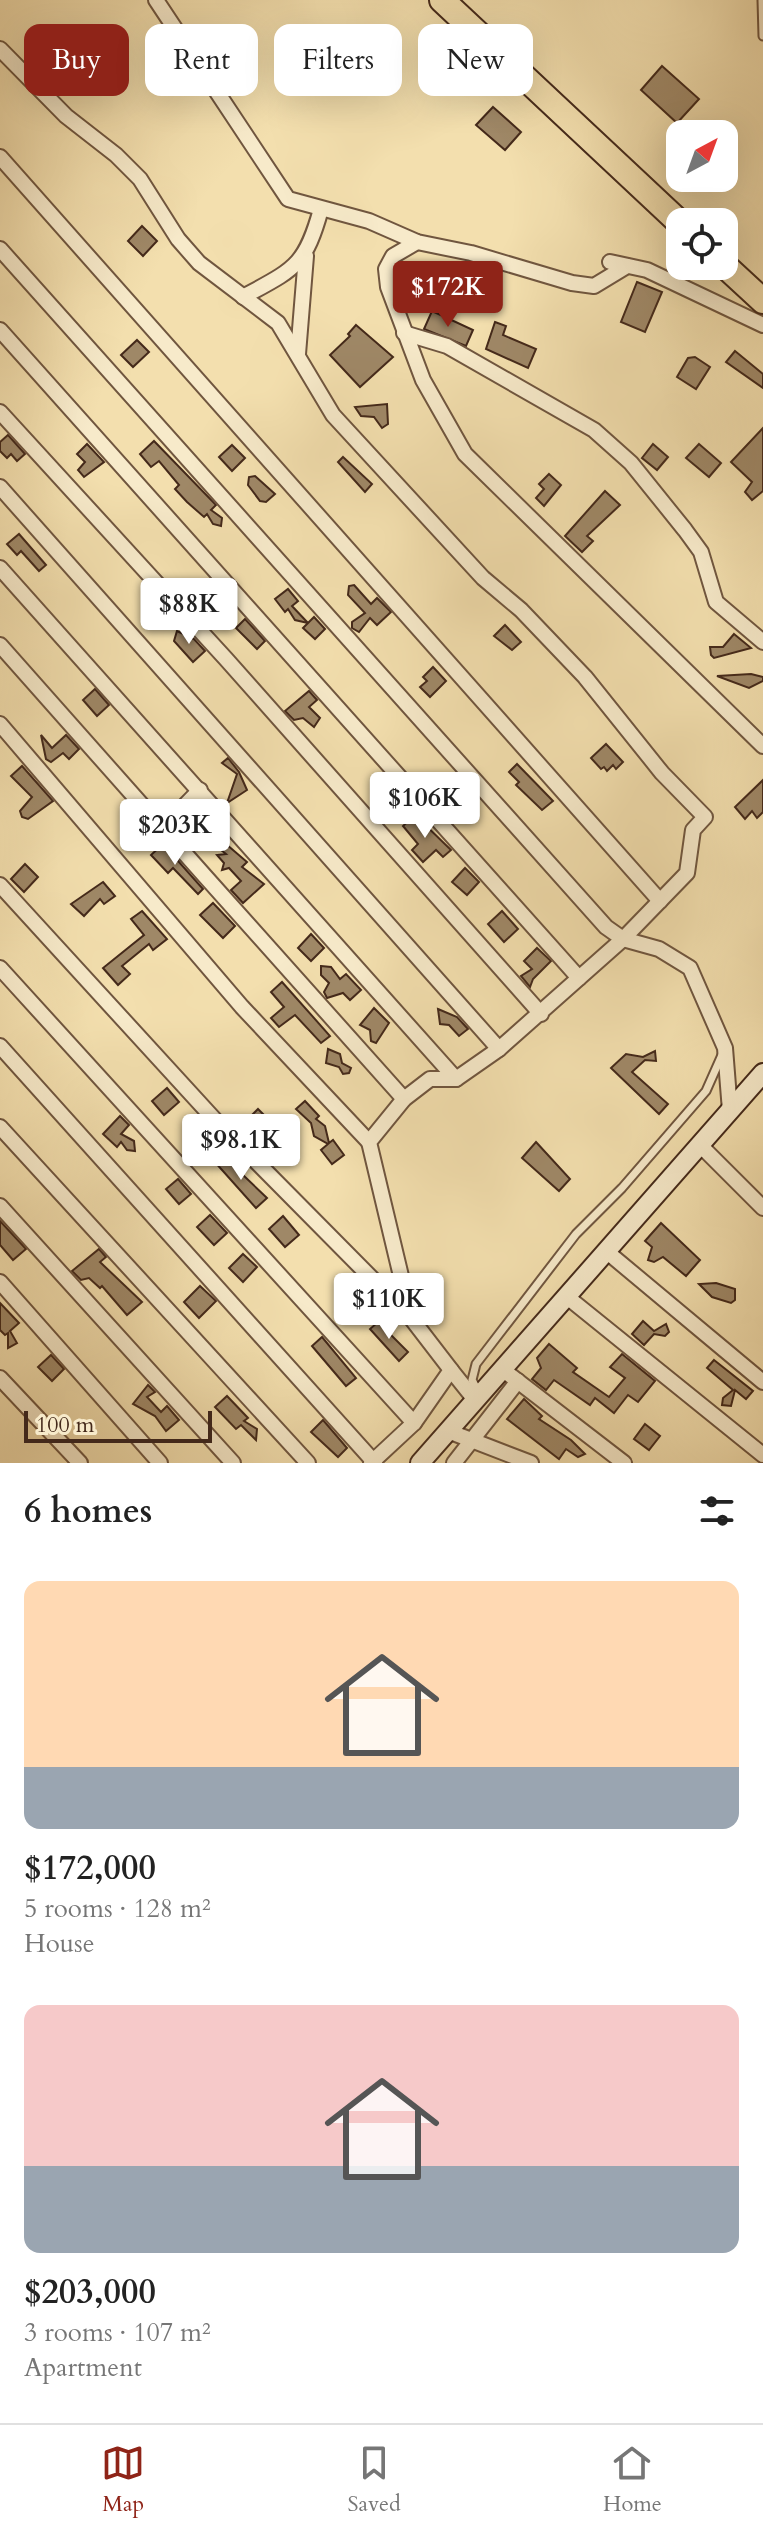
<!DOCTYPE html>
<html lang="en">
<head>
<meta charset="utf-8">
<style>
  :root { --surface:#fff; --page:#f2f2f2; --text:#222; --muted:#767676; --line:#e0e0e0; --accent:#8f2418 }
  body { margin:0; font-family:Cardo,serif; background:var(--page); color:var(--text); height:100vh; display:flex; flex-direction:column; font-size:30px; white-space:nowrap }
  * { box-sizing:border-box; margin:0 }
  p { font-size:26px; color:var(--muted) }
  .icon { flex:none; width:44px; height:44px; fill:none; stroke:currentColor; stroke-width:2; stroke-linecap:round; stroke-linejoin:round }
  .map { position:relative; height:1463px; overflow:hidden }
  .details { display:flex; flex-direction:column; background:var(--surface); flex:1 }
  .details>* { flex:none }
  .guide { position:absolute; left:24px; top:24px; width:716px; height:72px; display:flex; gap:16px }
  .needle { width:52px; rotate:41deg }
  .buttons { position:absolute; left:666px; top:120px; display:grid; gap:16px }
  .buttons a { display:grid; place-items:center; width:72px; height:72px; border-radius:16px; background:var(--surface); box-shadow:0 8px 32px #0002; font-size:40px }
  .scale { position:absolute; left:24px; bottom:20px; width:188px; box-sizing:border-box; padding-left:8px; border:4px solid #44291a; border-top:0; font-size:22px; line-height:28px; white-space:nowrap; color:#44291a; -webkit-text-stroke:6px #f7eaca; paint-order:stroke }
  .price { position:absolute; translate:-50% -68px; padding:0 18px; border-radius:8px; background:#fff; color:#222; font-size:26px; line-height:52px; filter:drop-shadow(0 2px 4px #0008) }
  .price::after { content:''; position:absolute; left:50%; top:48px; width:24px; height:18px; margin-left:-12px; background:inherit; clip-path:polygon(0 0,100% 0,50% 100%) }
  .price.selected { background:var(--accent); color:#fff }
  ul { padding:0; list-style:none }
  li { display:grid; align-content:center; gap:16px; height:424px; padding:0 24px }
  li span { display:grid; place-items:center; height:248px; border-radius:16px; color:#555 }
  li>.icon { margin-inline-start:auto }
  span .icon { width:144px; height:144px; fill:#fffc; stroke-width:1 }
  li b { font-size:34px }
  h2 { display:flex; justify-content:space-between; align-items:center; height:96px; padding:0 24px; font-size:34px }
  .chip { padding:0 28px; border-radius:16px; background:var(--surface); box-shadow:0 8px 32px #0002; font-size:28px; line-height:72px }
  .chip.selected { background:var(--accent); color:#fff }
  .menu { display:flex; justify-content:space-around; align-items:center; height:112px; border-top:2px solid var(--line); background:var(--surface); font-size:22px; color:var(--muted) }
  .menu a { display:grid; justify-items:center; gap:4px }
  .menu .selected { color:var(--accent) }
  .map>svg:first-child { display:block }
  .building { fill:#9f8867; stroke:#44291a; stroke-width:2 }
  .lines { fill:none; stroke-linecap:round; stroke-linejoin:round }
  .lane-casing { stroke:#70563f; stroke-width:11 }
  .street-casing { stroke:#70563f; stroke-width:18 }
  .secondary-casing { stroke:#44291a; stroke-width:22 }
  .highway-casing { stroke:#44291a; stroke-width:28 }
  .lane { stroke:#f7eaca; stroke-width:7 }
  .street { stroke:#f7eaca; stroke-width:14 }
  .secondary { stroke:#f7eaca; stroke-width:18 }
  .highway { stroke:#f3dfae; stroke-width:24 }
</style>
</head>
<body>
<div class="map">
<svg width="763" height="1463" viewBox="0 0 763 1463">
  <rect width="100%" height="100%" fill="#f3dfae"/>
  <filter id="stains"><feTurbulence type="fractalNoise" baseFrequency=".0025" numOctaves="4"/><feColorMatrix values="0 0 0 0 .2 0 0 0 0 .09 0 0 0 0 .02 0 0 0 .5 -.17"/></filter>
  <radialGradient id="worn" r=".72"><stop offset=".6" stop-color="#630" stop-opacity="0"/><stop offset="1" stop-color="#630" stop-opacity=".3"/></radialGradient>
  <!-- building -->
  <g class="building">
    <path d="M662,66L699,99L677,123L641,90Z"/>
    <path d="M493,107L521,132L505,150L476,125Z"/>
    <path d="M142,226L157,241L143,256L128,241Z"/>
    <path d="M637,282L662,292L645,332L621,322Z"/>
    <path d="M432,311L473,330L466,346L424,329Z"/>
    <path d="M495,322L506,326L503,335L536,349L528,368L486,349Z"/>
    <path d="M356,325L393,357L360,387L330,355L350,336L348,334Z"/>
    <path d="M137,340L149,352L133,367L121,355Z"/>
    <path d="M735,351L763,374V388L726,362Z"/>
    <path d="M695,357L710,367L696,389L677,377L688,358Z"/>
    <path d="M387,404L388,424L382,428L374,417L361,416L355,407Z"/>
    <path d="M763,428V491L752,500L745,492L752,482L731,462Z"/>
    <path d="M8,435L25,454L17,461L11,454L7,458L0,451V442Z"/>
    <path d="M154,441L216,505L211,510L222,518L221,526L213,524L207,514L204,517L187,502L175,489L179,485L159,461L151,467L140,454Z"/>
    <path d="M87,444L104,462L84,477L78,470L85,462L77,454Z"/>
    <path d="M653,444L668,457L657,470L642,458Z"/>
    <path d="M699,444L721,463L709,477L686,458Z"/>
    <path d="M232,445L245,458L232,471L219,457Z"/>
    <path d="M343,457L372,484L365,492L338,462Z"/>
    <path d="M549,474L561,485L544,506L536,498L544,489L539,484Z"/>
    <path d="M255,476L275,494L266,502L260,501L248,485L249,477Z"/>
    <path d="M605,491L620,505L587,536L593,541L582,552L565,536Z"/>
    <path d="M19,534L46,565L39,571L21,551L17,555L7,544Z"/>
    <path d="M354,585L371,604L377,598L391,612L377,625L370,618L359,632L352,628V622L365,613L348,595L349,586Z"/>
    <path d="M288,589L298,601L292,606L308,623L314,617L325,629L315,639L303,628L308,623L295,620L288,609L285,612L275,599Z"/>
    <path d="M245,619L265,641L257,649L236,628Z"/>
    <path d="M505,625L521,642L512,650L494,636Z"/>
    <path d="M177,631L194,639L205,651L193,662L174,641Z"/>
    <path d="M734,634L751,648L714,658L711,655L710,647H723Z"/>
    <path d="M433,667L446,681L430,697L420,687L427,681L423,677Z"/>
    <path d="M751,674L763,677V681L749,688L717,676Z"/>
    <path d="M95,689L109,705L97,716L83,700Z"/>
    <path d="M309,691L317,700L309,707L320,718L314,727L303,718L294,720L285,711Z"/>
    <path d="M41,735L52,748L66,735L79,749L69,759L63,753L51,762L46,759Z"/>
    <path d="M606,744L623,762L616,769L613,765L607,771L604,767L601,769L591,758Z"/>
    <path d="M228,758L239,772L247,790L227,803L237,774L222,763Z"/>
    <path d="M517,764L553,801L542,810L516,785L519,782L509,772Z"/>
    <path d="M22,766L53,801L28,819L22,817L20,811L32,797L11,776Z"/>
    <path d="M763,780V812L757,818L752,811L745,819L735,807Z"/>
    <path d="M415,815L451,850L443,857L436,850L423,862L412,850L418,844L403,826Z"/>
    <path d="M219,838L247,862L242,867L264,884L243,903L231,890L241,881L229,868L222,870L224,863L217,855L226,854L210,841Z"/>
    <path d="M163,844L203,889L198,894L173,868L168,873L151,855Z"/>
    <path d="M25,864L38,877L24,892L11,879Z"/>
    <path d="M465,868L479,882L467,895L452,882Z"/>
    <path d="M103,882L115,896L104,904L100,899L84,916L71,904Z"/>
    <path d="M213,903L235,926L223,938L200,915Z"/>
    <path d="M142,911L167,939L153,950L149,944L122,966L130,974L118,985L103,968L144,935L131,919Z"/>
    <path d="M502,911L518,929L504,942L488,924Z"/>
    <path d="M311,934L324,948L311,961L298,948Z"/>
    <path d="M537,948L551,961L533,979L530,987L521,976L532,969L524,961Z"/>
    <path d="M321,966L331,967L340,979L346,974L361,990L350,1000L343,993L327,998L324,992L329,983L321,975Z"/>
    <path d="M282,982L330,1036L321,1043L295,1015L279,1027L271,1018L284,1007L271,992Z"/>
    <path d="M374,1008L389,1023L376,1043L371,1041L370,1030L360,1025Z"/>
    <path d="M438,1009L457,1017L468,1029L459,1036L449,1025L440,1024Z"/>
    <path d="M328,1049L340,1054L342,1063L351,1068L349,1073L343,1074L339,1067L326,1063Z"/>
    <path d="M655,1051L656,1061L645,1060L632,1072L668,1104L659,1114L611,1068L626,1054L643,1057Z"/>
    <path d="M167,1088L179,1102L164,1115L152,1101Z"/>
    <path d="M305,1101L319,1116L316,1119L325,1126L329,1143L333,1140L344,1155L332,1164L321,1150L328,1144L314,1136L311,1123L296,1109Z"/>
    <path d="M258,1109L274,1125L262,1136L246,1121Z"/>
    <path d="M120,1116L129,1125L121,1134L134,1141L135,1151L127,1150L121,1142L117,1147L103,1134Z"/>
    <path d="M536,1142L570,1179L559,1191L522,1158Z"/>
    <path d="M221,1154L267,1198L256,1208L214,1161Z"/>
    <path d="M178,1179L191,1194L179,1204L166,1189Z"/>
    <path d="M210,1215L227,1233L214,1245L197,1227Z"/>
    <path d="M283,1216L299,1235L285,1247L269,1229Z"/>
    <path d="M0,1221L26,1249L13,1260L0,1245Z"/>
    <path d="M661,1223L700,1260L686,1276L663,1257L654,1262L648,1260L652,1247L645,1241Z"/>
    <path d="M99,1249L106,1257L100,1262L142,1302L127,1315L102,1286L100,1288L89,1278L81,1280L72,1271Z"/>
    <path d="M243,1254L257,1267L243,1282L229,1268Z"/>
    <path d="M716,1283L735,1289V1300L731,1303L712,1297L699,1284Z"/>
    <path d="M200,1286L216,1301L199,1318L184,1302Z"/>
    <path d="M0,1303L19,1323L10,1331L17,1343L8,1348V1333L5,1335L0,1330Z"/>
    <path d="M643,1321L654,1331L666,1324L669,1332L665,1336L654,1334L644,1345L632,1334Z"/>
    <path d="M378,1322L408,1352L399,1361L370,1329Z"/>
    <path d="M322,1337L356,1378L346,1386L312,1346Z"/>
    <path d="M549,1344L577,1368L573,1372L609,1397L625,1378L610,1367L622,1354L655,1381L638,1402L628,1395L614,1413L595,1398L590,1405L554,1380L546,1390L532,1379L541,1368L537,1358Z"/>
    <path d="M51,1355L64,1369L52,1381L38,1367Z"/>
    <path d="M714,1360L753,1391L746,1399L735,1390L731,1406L722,1405L723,1398L733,1390L707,1368Z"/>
    <path d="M148,1385L155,1392L147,1397L161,1412L167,1406L179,1420L166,1431L155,1416L133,1404Z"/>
    <path d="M227,1396L248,1418L244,1421L257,1429L256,1440L241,1425L236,1429L215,1407Z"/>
    <path d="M524,1399L542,1416L539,1419L571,1440L585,1454L578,1457L566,1449L559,1459L507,1419Z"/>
    <path d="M323,1420L347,1448L338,1457L311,1432Z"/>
    <path d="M645,1424L660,1436L649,1450L634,1439Z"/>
  </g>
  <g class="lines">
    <defs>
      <g id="lane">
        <path d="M762,0L763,36"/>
        <path d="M479,1393L472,1380L476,1364L576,1234L622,1188L706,1091L722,1055"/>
      </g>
      <g id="street">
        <path d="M156,0L288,199L369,221L417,242L471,253L572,283L594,286L627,266"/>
        <path d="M0,49L66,116L116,155L140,179L178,239L199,263L278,323L333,415L483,578L521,610L585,677L662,773L705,817L693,830L687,873L623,939L499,1049L456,1079H430L404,1099L369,1142L411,1318L451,1370L414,1423L371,1463"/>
        <path d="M0,157L660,901"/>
        <path d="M417,242L393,256L386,269L388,287L423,380L465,454L763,746"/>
        <path d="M0,249L606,927L623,939L659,949L690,968L725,1048L730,1111"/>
        <path d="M610,262L647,270L763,325"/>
        <path d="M243,297C294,269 305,267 321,209"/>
        <path d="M0,330L579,978"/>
        <path d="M404,333L447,346L594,430L631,463L685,530L701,552L716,602L763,642"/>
        <path d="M298,354L306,256"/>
        <path d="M0,412L226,659L541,1014"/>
        <path d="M0,487L499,1049"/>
        <path d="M0,568L456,1079"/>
        <path d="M0,645C135,797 268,948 404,1099"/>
        <path d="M0,724L242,1007L369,1142"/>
        <path d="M162,829L200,790"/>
        <path d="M180,845L216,808"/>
        <path d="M0,885L215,1120L411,1318"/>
        <path d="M0,968L414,1423"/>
        <path d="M0,1046L375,1463"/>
        <path d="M0,1127L308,1463"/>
        <path d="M700,1145L763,1208"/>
        <path d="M0,1206L233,1463"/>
        <path d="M606,1251L763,1382"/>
        <path d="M0,1282L160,1463"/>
        <path d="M566,1296L763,1455"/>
        <path d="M502,1369L624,1463"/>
        <path d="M451,1370L475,1400"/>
        <path d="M0,1378L80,1463"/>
        <path d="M448,1431L531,1463"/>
        <path d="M454,1463L518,1381"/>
      </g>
      <path id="secondary" d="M420,1463L763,1073"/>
      <g id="highway">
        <path d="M442,0L680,223"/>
        <path d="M724,265L763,301"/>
      </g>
    </defs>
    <!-- lane casing -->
    <use href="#lane" class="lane-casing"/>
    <!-- street casing -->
    <use href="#street" class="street-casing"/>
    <!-- secondary casing -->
    <use href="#secondary" class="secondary-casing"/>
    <!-- highway casing -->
    <use href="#highway" class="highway-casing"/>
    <!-- lane -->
    <use href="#lane" class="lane"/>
    <!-- street -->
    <use href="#street" class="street"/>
    <!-- secondary -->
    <use href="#secondary" class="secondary"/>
    <!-- highway -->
    <use href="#highway" class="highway"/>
  </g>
  <rect width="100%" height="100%" filter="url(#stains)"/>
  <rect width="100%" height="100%" fill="url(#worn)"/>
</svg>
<div class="buttons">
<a><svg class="needle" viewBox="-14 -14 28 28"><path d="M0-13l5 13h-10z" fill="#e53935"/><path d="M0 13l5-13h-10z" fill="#767676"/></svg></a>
<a><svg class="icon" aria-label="locate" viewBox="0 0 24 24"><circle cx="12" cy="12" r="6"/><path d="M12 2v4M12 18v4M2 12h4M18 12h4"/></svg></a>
</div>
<div class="scale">100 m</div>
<b class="price selected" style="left:448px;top:329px">$172K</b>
<b class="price" style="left:189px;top:646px">$88K</b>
<b class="price" style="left:425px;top:840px">$106K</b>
<b class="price" style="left:175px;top:867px">$203K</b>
<b class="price" style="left:241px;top:1182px">$98.1K</b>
<b class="price" style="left:389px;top:1341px">$110K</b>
<div class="guide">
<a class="chip selected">Buy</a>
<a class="chip">Rent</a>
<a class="chip">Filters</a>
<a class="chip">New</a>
</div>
</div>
<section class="details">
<h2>6 homes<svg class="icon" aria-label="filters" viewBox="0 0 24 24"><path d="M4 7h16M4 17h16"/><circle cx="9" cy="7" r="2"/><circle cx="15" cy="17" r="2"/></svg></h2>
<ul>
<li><span style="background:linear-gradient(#ffd9b3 75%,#9aa5b1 0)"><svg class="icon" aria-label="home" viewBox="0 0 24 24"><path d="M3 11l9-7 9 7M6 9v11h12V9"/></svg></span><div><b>$172,000</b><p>5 rooms · 128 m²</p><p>House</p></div></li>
<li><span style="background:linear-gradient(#f6c9c9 65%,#9aa5b1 0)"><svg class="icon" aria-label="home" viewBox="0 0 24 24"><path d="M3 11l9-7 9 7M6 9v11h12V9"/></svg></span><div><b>$203,000</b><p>3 rooms · 107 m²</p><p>Apartment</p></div></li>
</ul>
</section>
<nav class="menu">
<a class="selected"><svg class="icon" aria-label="map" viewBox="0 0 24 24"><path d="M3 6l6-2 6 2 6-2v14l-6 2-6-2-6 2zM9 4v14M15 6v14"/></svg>Map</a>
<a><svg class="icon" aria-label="saved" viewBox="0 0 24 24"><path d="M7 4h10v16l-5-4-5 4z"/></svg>Saved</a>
<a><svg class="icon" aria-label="home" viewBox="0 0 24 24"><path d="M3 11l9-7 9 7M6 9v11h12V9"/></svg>Home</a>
</nav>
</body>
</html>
